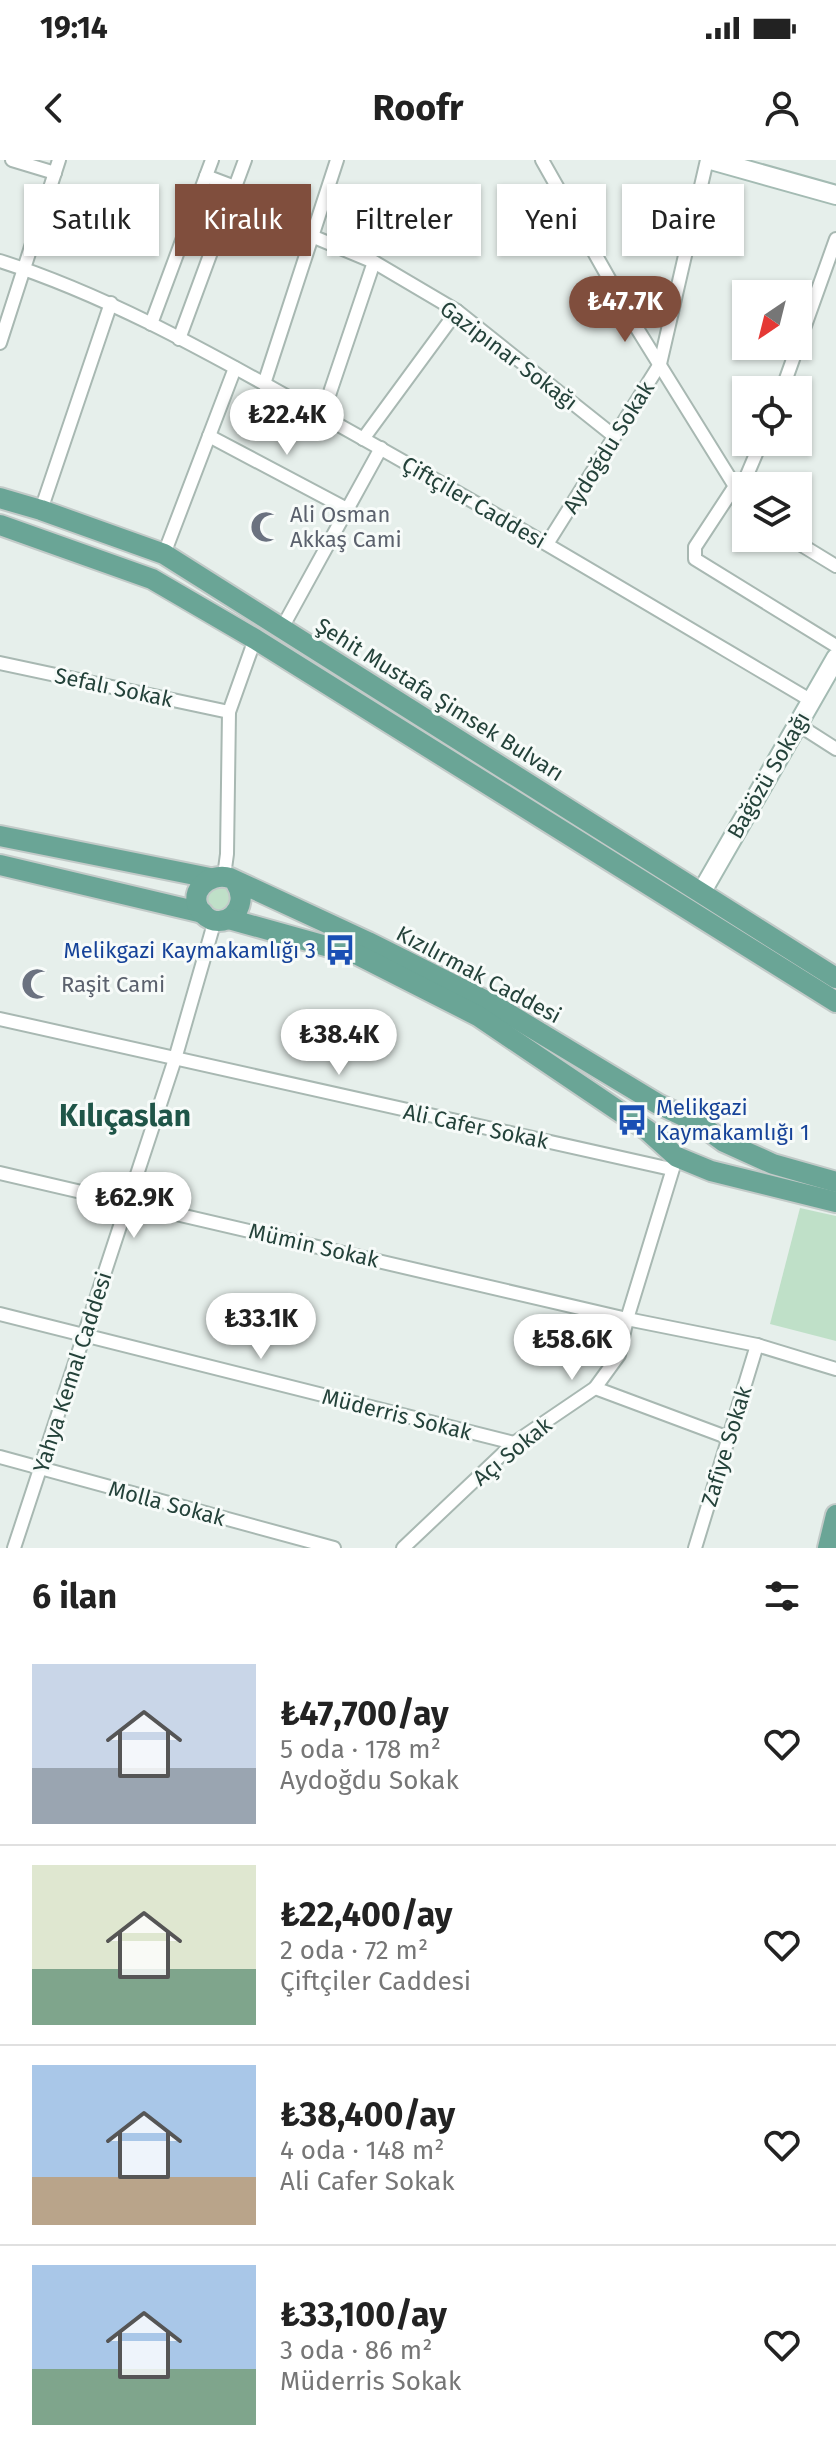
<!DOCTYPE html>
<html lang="tr">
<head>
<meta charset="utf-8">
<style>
  :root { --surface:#fff; --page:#f6f6f6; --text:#222; --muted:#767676; --line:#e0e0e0; --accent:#804e3d }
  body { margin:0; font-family:"Fira Sans",sans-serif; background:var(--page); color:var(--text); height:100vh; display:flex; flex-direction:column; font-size:30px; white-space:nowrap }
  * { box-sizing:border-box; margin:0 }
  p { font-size:26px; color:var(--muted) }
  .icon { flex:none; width:44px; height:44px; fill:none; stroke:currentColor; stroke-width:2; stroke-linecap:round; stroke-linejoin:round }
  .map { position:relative; height:1388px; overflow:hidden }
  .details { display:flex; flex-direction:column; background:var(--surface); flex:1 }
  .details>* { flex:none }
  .top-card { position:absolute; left:24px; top:24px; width:788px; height:72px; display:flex; gap:16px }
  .needle { width:52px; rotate:215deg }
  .tools { position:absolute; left:732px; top:120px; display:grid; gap:16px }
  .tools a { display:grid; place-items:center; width:80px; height:80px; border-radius:0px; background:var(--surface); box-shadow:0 2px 6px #0004; font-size:40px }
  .price { position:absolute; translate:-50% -68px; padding:0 18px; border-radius:28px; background:#fff; color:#222; font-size:26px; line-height:52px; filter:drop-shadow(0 2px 4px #0008) }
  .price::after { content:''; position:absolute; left:50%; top:48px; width:24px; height:18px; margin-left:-12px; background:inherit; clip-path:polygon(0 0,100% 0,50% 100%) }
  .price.on { background:var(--accent); color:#fff }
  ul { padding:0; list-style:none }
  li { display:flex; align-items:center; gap:24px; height:200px; padding:0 32px }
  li+li { border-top:2px solid var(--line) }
  li span { display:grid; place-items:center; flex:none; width:224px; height:160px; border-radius:0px; color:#555 }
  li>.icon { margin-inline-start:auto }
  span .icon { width:96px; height:96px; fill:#fffc; stroke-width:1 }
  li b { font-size:34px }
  h2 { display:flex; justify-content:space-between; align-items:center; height:96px; padding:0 32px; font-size:34px }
  .chip { padding:0 28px; border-radius:0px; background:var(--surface); box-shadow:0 2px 6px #0004; font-size:28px; line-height:72px }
  .chip.on { background:var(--accent); color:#fff }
  .status { display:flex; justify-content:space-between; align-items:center; height:56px; padding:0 40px; background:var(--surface); direction:ltr }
  .status svg { height:22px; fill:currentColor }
  header { display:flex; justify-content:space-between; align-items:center; height:104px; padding:0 32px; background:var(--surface); font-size:36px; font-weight:700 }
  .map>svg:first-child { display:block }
  .green { fill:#bfe0c8 }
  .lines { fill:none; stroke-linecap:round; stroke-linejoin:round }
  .street-casing { stroke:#a8b8b2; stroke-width:16 }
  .secondary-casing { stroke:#a4bbb3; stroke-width:22 }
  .primary-casing { stroke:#c2cac8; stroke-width:24 }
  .street { stroke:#fff; stroke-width:12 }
  .secondary { stroke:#fff; stroke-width:18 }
  .primary { stroke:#6aa596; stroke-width:20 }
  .labels { text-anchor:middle; stroke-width:6; stroke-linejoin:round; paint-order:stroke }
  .street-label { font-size:22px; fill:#24423a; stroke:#f7fbf9 }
  .worship-label { font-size:22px; fill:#5b616d; stroke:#f7fbf9; text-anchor:start }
  .transit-label { font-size:22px; fill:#164399; stroke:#f7fbf9; text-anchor:end }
  .district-label { font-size:30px; font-weight:bold; fill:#1f5548; stroke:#f7fbf9 }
</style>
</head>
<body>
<div class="status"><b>19:14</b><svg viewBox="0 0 49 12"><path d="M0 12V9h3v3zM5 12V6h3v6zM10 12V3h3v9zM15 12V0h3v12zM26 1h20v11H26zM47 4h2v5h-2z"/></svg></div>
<header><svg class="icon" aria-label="back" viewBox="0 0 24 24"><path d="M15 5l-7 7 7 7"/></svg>Roofr<svg class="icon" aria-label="person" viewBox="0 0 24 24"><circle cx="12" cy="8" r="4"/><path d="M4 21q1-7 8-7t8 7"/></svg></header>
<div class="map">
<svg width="836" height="1388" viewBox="0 0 836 1388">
  <rect width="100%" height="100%" fill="#e6efeb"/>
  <!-- green -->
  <g class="green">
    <circle cx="219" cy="738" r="13"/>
    <path d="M800,1048L836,1056V1181L770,1164Z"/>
  </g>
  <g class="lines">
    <defs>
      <g id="street">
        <path d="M12,0L55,13"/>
        <path d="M542,0L638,170L746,344"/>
        <path d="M206,16L235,27"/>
        <path d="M314,77L374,102L457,151L614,276"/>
        <path d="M0,101C112,137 214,196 317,253C483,345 646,443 810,540"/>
        <path d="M151,164L212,0"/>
        <path d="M179,179L245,0"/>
        <path d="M0,183L59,0"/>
        <path d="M264,224L337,0"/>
        <path d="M782,230L836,79"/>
        <path d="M322,256L374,102"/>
        <path d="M209,276L347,349"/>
        <path d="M363,279L457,151"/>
        <path d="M735,326L695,387V399L836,486"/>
        <path d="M739,334L761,282"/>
        <path d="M41,350L111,143"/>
        <path d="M790,378L836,406"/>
        <path d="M547,384L660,204L707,0"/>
        <path d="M164,394L235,208"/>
        <path d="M282,468L381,288"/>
        <path d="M0,503L229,552"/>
        <path d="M797,564L836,589"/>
        <path d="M224,716L227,694L229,552L255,479"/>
        <path d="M0,859L671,1009"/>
        <path d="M0,1013L627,1159L757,1185L836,1209"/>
        <path d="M0,1154L514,1283"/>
        <path d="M595,1228L729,1278"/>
        <path d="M0,1297L334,1388"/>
        <path d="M14,1388L175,899L215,760"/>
        <path d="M403,1388L514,1283L595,1228L619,1195L627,1159L675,1002"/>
        <path d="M695,1388L757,1185"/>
      </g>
      <g id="secondary">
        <path d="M711,0L836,35"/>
        <path d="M701,733L836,498"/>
      </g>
      <g id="primary">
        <path d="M0,338L41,350L164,394L836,818"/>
        <path d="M0,365L152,419L255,479L836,842"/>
        <path d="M0,676L210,718"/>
        <path d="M0,705L203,753"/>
        <path d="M236,723C252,748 223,774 203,754C184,734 209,711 230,718L368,782L494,845L658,944L698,963L724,982L773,1004L836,1022"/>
        <path d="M229,759L358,795L478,856L647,970L677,997L711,1011L836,1042"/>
        <path d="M828,1388L836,1355"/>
      </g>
    </defs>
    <!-- street casing -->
    <use href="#street" class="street-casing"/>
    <!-- secondary casing -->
    <use href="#secondary" class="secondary-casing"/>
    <!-- primary casing -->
    <use href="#primary" class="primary-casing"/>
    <!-- street -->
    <use href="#street" class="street"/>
    <!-- secondary -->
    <use href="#secondary" class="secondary"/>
    <!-- primary -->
    <use href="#primary" class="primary"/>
  </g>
  <!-- icons -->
  <defs>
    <symbol id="mosque-bare" viewBox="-9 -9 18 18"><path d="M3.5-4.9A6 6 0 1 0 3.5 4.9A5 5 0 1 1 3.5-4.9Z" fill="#6b7280" stroke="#f7fbf9" stroke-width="2.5" paint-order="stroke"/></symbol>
    <symbol id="bus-bare" viewBox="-9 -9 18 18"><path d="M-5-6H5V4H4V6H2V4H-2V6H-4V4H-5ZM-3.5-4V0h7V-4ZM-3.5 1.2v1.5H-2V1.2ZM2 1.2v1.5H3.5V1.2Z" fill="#1a4fb4" stroke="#f7fbf9" stroke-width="2.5" paint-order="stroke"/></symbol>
  </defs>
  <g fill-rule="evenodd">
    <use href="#mosque-bare" x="244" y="345" width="44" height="44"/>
    <use href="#bus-bare" x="318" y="768" width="44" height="44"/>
    <use href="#mosque-bare" x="15" y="802" width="44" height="44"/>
    <use href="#bus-bare" x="610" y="938" width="44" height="44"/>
  </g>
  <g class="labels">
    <!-- street labels -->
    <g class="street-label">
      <text transform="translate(509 195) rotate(37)" y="8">Gazipınar Sokağı</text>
      <text transform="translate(608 287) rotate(-58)" y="8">Aydoğdu Sokak</text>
      <text transform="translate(474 342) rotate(30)" y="8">Çiftçiler Caddesi</text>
      <text transform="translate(114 527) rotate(12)" y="8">Sefalı Sokak</text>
      <text transform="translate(440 539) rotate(32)" y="8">Şehit Mustafa Şimsek Bulvarı</text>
      <text transform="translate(768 615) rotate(-60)" y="8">Bağözü Sokağı</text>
      <text transform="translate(479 814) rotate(28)" y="8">Kızılırmak Caddesi</text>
      <text transform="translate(476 966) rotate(12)" y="8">Ali Cafer Sokak</text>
      <text transform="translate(314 1085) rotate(13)" y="8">Mümin Sokak</text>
      <text transform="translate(72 1212) rotate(-72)" y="8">Yahya Kemal Caddesi</text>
      <text transform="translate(397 1254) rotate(14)" y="8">Müderris Sokak</text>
      <text transform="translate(726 1286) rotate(-73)" y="8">Zafiye Sokak</text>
      <text transform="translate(512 1291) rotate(-39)" y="8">Açı Sokak</text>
      <text transform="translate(167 1343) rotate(15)" y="8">Molla Sokak</text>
    </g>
    <!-- worship labels -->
    <g class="worship-label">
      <text x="290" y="362">Ali Osman<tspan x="290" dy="25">Akkaş Cami</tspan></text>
      <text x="61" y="832">Raşit Cami</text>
    </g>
    <!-- transit labels -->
    <g class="transit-label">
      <text x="316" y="798">Melikgazi Kaymakamlığı 3</text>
      <text x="656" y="955" text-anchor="start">Melikgazi<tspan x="656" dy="25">Kaymakamlığı 1</tspan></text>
    </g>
    <!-- district labels -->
    <g class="district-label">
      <text x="125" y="966">Kılıçaslan</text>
    </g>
  </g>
</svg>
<div class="tools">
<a><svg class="needle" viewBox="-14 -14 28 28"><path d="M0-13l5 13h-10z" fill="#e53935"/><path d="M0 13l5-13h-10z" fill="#767676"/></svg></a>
<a><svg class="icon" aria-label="locate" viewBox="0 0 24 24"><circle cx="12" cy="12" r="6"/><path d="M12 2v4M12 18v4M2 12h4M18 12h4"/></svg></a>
<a><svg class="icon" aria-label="layers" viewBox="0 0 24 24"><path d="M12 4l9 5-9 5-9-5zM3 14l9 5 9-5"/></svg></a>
</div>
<b class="price on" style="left:625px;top:184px">₺47.7K</b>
<b class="price" style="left:287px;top:297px">₺22.4K</b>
<b class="price" style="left:339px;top:917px">₺38.4K</b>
<b class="price" style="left:134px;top:1080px">₺62.9K</b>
<b class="price" style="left:261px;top:1201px">₺33.1K</b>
<b class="price" style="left:572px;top:1222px">₺58.6K</b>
<div class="top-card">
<a class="chip">Satılık</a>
<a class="chip on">Kiralık</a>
<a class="chip">Filtreler</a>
<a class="chip">Yeni</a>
<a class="chip">Daire</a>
</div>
</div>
<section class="details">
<h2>6 ilan<svg class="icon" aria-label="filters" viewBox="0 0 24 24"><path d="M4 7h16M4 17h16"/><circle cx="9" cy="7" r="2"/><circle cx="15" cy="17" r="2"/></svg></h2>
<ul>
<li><span style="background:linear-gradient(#c9d6e8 65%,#9aa5b1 0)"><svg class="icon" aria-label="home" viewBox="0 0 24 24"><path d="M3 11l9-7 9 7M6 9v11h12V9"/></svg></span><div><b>₺47,700/ay</b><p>5 oda · 178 m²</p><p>Aydoğdu Sokak</p></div><svg class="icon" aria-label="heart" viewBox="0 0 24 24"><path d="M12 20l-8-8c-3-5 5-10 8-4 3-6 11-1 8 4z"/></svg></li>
<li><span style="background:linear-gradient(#dfe7d0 65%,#7fa58c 0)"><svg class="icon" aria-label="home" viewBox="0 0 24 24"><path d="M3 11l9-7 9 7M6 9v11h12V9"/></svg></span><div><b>₺22,400/ay</b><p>2 oda · 72 m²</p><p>Çiftçiler Caddesi</p></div><svg class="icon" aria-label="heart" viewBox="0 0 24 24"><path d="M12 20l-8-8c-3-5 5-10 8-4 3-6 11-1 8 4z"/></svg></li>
<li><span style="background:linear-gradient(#a9c7e8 70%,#b9a48a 0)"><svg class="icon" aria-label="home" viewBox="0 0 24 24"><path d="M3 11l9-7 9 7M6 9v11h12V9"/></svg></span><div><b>₺38,400/ay</b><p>4 oda · 148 m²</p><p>Ali Cafer Sokak</p></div><svg class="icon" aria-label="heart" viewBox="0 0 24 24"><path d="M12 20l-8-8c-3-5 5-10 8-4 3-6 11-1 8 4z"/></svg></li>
<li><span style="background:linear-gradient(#a9c7e8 65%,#7fa58c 0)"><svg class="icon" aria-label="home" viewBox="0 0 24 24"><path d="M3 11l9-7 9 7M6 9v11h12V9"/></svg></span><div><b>₺33,100/ay</b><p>3 oda · 86 m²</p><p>Müderris Sokak</p></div><svg class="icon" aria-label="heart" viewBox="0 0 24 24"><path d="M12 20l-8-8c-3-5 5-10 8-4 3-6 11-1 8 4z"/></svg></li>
</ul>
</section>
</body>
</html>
